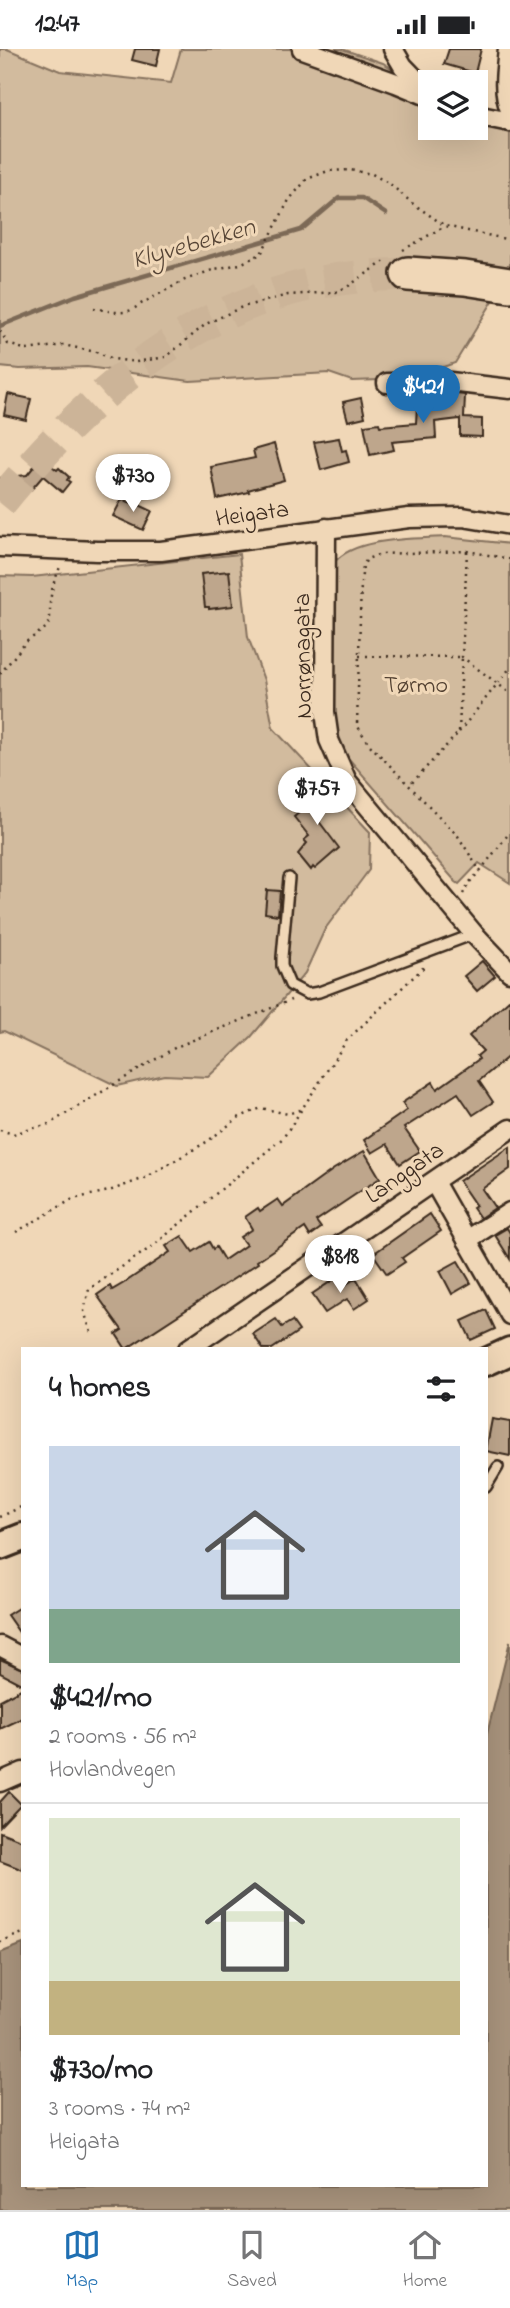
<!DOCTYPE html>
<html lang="en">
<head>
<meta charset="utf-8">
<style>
  :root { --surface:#fff; --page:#f2f2f2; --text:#202124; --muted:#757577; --line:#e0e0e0; --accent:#1f6fb2 }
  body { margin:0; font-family:"Indie Flower",sans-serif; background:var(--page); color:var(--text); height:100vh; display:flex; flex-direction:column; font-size:26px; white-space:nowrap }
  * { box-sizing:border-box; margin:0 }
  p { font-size:23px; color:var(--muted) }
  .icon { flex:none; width:38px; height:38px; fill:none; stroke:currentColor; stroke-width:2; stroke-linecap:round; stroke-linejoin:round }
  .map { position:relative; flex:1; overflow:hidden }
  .side { position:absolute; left:21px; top:1298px; width:467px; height:840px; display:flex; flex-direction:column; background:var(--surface); border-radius:0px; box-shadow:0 7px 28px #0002 }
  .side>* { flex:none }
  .fabs { position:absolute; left:418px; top:21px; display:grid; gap:14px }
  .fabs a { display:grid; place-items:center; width:70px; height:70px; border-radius:0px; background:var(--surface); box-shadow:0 7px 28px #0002; font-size:35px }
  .price { position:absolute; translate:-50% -60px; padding:0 16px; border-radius:24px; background:#fff; color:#222; font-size:23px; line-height:46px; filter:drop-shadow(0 2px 4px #0008) }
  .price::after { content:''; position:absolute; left:50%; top:42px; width:21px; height:16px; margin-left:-10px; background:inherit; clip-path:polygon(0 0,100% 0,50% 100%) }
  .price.on { background:var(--accent); color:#fff }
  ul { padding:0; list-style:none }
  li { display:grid; align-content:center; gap:14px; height:371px; padding:0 28px }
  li+li { border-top:2px solid var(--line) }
  li span { display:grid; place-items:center; height:217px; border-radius:0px; color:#555 }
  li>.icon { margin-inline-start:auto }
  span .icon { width:126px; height:126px; fill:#fffc; stroke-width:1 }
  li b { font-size:30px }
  h2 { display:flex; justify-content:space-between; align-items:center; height:84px; padding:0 28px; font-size:30px }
  .status { display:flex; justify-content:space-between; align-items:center; height:49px; padding:0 35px; background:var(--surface); direction:ltr }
  .status svg { height:19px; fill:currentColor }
  .tab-bar { display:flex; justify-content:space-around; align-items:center; height:98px; border-top:2px solid var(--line); background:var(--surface); font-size:19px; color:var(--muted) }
  .tab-bar a { display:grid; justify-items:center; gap:4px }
  .tab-bar .on { color:var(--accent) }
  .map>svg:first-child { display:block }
  .green { fill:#d2bb9e; stroke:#86725e; stroke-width:2 }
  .water { fill:#a8937b; stroke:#7c6956; stroke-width:2 }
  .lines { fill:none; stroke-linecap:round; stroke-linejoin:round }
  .stream { stroke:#7c6956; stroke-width:4.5 }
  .building { fill:#bea68c; stroke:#3b2a1e; stroke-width:2 }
  .highway-tunnel { stroke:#ccb498; stroke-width:33; stroke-dasharray:33 17; stroke-linecap:butt }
  .lane-casing { stroke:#3b2a1e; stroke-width:14 }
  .street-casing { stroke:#3b2a1e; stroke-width:23 }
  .secondary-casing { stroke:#3b2a1e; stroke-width:32 }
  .highway-casing { stroke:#3b2a1e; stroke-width:38 }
  .path { stroke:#3b2a1e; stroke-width:2.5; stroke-dasharray:2 5; stroke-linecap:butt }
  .lane { stroke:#f0d7b7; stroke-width:9 }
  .street { stroke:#f0d7b7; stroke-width:18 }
  .secondary { stroke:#f0d7b7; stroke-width:26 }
  .highway { stroke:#f0d7b7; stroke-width:33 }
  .labels { text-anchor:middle; stroke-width:6; stroke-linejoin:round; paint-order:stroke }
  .street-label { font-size:24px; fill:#3b2a1e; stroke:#f0d7b7 }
  .park-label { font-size:24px; fill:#524031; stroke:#f0d7b7 }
  .water-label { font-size:26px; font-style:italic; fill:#564435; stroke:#f0d7b7 }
</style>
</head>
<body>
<div class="status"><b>12:47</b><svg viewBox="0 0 49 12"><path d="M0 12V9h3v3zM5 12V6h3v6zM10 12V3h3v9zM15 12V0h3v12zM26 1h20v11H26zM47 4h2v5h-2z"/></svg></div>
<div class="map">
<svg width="510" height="2161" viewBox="0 0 510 2161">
  <rect width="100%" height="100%" fill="#f0d7b7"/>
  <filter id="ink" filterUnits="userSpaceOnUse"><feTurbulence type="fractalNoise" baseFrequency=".0143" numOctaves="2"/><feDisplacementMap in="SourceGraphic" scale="14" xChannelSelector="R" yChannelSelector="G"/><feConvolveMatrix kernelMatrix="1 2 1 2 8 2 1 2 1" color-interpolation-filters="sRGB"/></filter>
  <g filter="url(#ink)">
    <!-- green -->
    <g class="green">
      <path d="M0,0H7L60,22L171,34L181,0H342L383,14L430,43V79H476V62L510,77V224L455,314L407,330L352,332L329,324L190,332L87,318L20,320L0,318Z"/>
      <path d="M445,488L510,495V834L479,814L459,835L456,833L336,695L321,650L334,514C354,488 415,490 445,488Z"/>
      <path d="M239,505L248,588L264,631L273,679L370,783L369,821L325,880L305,924L251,988L208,1028L164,1026L117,1037L4,982L0,983V527L32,528Z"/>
    </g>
    <!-- water -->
    <path class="water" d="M510,1592V2161H0V1904L23,1895V2137H486V1689Z"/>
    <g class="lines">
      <!-- stream -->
      <path class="stream" d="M0,277L75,247L301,181L339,149H362L386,165"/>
    </g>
    <!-- building -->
    <g class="building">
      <path d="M135,0H160L156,17L132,11Z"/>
      <path d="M449,0H481L475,24L444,15Z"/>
      <path d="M448,344L465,346L464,369L482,370V388L460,387V370L435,373L436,389L392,393L394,401L370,406L364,376L379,374L380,377L416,374L417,357L448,354Z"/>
      <path d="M8,345L31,350L26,371L4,366Z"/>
      <path d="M361,349L365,368L348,372L343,353Z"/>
      <path d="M339,389L342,402L346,401L349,413L321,421L314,393Z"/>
      <path d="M274,395L284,431L248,441L249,443L217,450L211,418L255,409L253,401Z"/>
      <path d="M45,412L57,421L59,419L69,428L67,431L70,433L62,443L43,427L31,441L0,446V429L27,426L36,415L39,418Z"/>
      <path d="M122,450L130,454L131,452L152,462L143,481L113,467Z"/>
      <path d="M229,522L233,557L209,560V558H205L201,525Z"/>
      <path d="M326,730L340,745L315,767L339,799L315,820L313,818L311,821L298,805L307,794L304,791L309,787L294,768L314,751L309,745Z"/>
      <path d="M267,841L280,842L278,866L265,864Z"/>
      <path d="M482,912L495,927L477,942L464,927Z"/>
      <path d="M510,950V1006L479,1032L493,1053L473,1066L458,1044L404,1079L420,1102L400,1115L387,1095L372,1104L364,1091L407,1061L402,1054L433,1033L437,1040L479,1010L477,1007L483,1002L469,987Z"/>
      <path d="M510,1098V1120L482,1140L495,1159L480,1169L473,1159L476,1157L459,1132Z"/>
      <path d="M364,1102L380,1129L316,1172L321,1179L310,1187L305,1179L257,1212L258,1214L126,1300L116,1285L122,1281L97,1246L110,1237L112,1241L124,1234L170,1203L166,1197L182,1187L193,1203L209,1193L213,1200L216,1198L224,1211L246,1196L240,1188L252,1180L245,1168L258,1159L260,1162L278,1150L283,1157L334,1120Z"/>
      <path d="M430,1165L441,1182L402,1209L405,1213L387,1225L373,1205Z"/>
      <path d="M507,1179L510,1184V1210L495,1186Z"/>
      <path d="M458,1212L471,1234L452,1245L440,1222Z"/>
      <path d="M336,1229L342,1238L356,1229L369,1250L354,1260L347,1250L325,1264L312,1245Z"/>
      <path d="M486,1261L495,1280L471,1291L462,1272Z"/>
      <path d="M276,1270L282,1278L292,1272L299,1282L272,1300H263L253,1285Z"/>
      <path d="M492,1370L510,1373V1407L486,1402Z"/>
      <path d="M23,1556V1589L7,1566Z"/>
      <path d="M0,1610L23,1620V1636L0,1624Z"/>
      <path d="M23,1639V1669L0,1680V1651Z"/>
      <path d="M9,1743L21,1755L0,1777V1753Z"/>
      <path d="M0,1783L23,1792V1821L0,1812Z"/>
    </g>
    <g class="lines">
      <!-- highway-tunnel -->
      <path class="highway-tunnel" d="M0,454C81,354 184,263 312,235C344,228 376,226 408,225"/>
      <defs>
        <g id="lane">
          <path d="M289,829L282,908V917L290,936L307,945L319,943L474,885"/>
          <path d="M486,1438L498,1418"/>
        </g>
        <g id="street">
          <path d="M302,0L396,34L430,48"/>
          <path d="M393,0L403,17L430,45"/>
          <path d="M508,0C506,20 502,42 510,61"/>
          <path d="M476,66L510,73"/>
          <path d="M387,334L450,333L510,340"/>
          <path d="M326,479L325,663L329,691L347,732L474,885L510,923"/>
          <path d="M0,498L97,502H161L409,469L463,468L510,476"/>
          <path d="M434,1133L510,1266"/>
          <path d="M467,1191L510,1163"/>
          <path d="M188,1300L510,1080"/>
          <path d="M0,1597L23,1609"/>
          <path d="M0,1733L23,1723"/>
        </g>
        <g id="secondary">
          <path d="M486,1313L510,1302"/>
          <path d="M0,1497L23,1488"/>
        </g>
        <path id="highway" d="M408,225L465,229L510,236"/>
      </defs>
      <!-- lane casing -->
      <use href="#lane" class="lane-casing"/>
      <!-- street casing -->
      <use href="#street" class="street-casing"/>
      <!-- secondary casing -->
      <use href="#secondary" class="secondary-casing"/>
      <!-- highway casing -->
      <use href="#highway" class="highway-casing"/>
      <!-- path -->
      <g class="path">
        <path d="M403,201L445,177"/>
        <path d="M94,259C110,262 126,268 139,256L185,231L215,220L240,215L261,205L289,151L307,130L328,122L350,121L372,125L390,135L412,154L445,177L510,191"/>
        <path d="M0,282L8,295L27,301L63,296L96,303L113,310L136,313L166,308L206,275L242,258L288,246L336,243L347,238L388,210"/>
        <path d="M467,502L462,608L510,644"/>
        <path d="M510,510L467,502L380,505L367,510L363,517L361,533L357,676L368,694L458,787L480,822L510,783"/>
        <path d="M359,607L462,608L459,683L409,737"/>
        <path d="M0,625L26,593L47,578L50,572V552L53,536L60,518"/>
        <path d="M459,683L510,619"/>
        <path d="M463,845L469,834L480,822"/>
        <path d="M0,1081L13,1085L49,1075L176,998L291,951"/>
        <path d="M16,1183L73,1150L109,1142L145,1129L208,1092L238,1069L261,1059L288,1065L302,1060"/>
        <path d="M91,1283L84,1262L89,1240L153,1197L283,1089L347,991L425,917"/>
        <path d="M0,1468L23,1457"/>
        <path d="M0,1893L23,1884"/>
      </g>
      <!-- lane -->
      <use href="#lane" class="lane"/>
      <!-- street -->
      <use href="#street" class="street"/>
      <!-- secondary -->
      <use href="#secondary" class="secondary"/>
      <!-- highway -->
      <use href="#highway" class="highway"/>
    </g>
  </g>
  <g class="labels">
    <!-- street labels -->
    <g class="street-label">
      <text transform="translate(252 464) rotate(-8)" y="8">Heigata</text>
      <text transform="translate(302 607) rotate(-91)" y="8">Norrønagata</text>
      <text transform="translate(404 1123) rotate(-35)" y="8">Langgata</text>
    </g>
    <!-- park labels -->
    <g class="park-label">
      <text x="416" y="643">Tørmo</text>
    </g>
    <!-- water labels -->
    <g class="water-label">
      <text transform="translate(193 193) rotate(-16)" y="9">Klyvebekken</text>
    </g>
  </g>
</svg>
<div class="fabs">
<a><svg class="icon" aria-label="layers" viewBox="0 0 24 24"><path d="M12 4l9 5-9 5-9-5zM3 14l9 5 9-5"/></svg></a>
</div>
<b class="price on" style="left:423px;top:376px">$421</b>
<b class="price" style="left:133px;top:465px">$730</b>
<b class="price" style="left:317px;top:778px">$757</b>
<b class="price" style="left:340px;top:1246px">$818</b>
<section class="side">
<h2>4 homes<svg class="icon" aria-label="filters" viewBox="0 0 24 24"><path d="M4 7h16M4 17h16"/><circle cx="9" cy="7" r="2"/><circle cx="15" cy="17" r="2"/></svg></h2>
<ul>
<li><span style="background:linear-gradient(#c9d6e8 75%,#7fa58c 0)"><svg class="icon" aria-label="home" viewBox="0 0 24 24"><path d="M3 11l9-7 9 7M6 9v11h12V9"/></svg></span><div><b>$421/mo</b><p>2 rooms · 56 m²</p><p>Hovlandvegen</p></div></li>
<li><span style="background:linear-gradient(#dfe7d0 75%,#c2b280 0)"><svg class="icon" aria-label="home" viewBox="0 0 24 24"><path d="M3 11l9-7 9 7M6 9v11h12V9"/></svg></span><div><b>$730/mo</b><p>3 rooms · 74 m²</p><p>Heigata</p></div></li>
</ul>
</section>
</div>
<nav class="tab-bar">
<a class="on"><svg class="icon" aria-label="map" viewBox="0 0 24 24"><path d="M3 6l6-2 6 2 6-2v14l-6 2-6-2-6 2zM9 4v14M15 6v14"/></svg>Map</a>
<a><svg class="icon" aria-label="saved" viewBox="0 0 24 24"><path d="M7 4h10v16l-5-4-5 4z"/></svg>Saved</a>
<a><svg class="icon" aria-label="home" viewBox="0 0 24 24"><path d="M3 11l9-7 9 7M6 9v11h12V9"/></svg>Home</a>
</nav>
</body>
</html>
